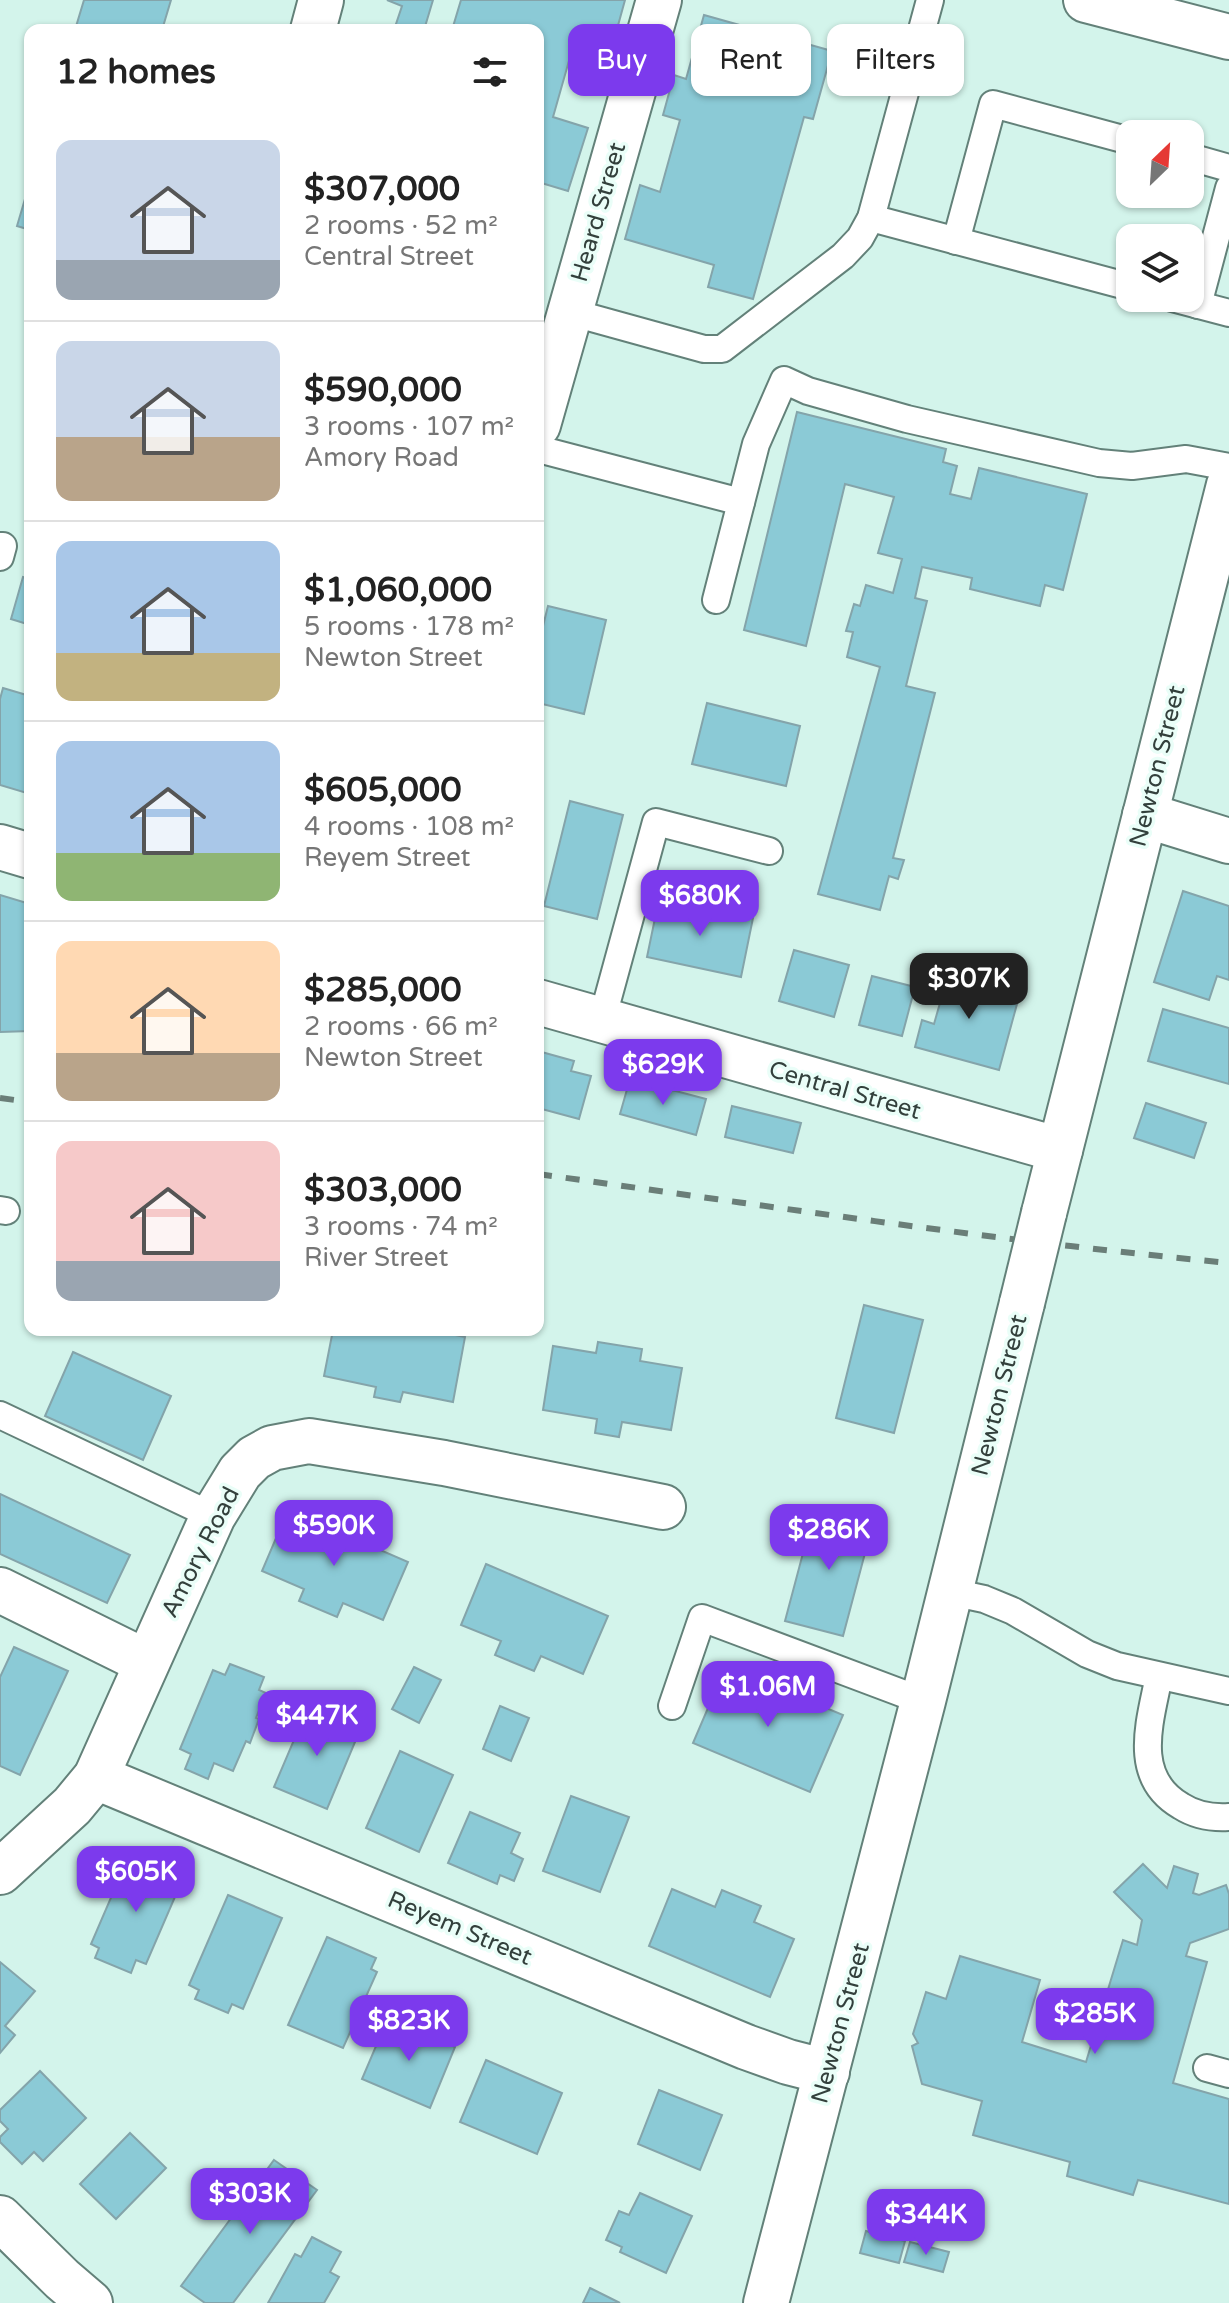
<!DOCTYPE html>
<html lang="en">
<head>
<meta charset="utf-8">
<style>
  :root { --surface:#fff; --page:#f2f2f2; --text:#222; --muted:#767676; --line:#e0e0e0; --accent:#7c3aed }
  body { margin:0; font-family:"Varela Round",sans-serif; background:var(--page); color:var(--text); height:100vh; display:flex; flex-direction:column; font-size:30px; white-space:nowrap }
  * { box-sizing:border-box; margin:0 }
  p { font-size:26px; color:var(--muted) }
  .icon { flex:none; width:44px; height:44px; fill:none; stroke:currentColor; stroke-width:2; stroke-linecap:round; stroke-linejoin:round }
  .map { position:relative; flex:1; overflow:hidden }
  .details { position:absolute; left:24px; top:24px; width:520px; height:1312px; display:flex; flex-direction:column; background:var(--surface); border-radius:16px; box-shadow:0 2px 6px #0004 }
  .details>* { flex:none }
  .guide { position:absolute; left:568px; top:24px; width:540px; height:72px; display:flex; gap:16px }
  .needle { width:52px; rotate:25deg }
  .buttons { position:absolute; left:1116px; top:120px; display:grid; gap:16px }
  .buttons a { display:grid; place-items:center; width:88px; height:88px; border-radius:16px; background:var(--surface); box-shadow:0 2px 6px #0004; font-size:40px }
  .price { position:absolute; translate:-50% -68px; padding:0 18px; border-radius:16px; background:var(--accent); color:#fff; font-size:26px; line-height:52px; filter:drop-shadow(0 2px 4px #0008) }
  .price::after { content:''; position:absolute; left:50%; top:48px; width:24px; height:18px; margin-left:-12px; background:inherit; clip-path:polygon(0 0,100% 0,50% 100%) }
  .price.active { background:#222; color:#fff }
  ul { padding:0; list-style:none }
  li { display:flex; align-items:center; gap:24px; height:200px; padding:0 32px }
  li+li { border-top:2px solid var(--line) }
  li span { display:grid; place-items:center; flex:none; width:224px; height:160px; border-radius:16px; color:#555 }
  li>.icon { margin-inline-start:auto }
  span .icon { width:96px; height:96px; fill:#fffc; stroke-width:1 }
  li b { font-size:34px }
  h2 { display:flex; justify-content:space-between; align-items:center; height:96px; padding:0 32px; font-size:34px }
  .tag { padding:0 28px; border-radius:16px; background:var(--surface); box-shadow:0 2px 6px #0004; font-size:28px; line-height:72px }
  .tag.active { background:var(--accent); color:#fff }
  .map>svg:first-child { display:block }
  .building { fill:#8bcad6; stroke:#84a4aa; stroke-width:2 }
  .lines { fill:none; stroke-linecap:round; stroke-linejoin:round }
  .lane-casing { stroke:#638179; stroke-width:30 }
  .street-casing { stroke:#638179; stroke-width:48 }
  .secondary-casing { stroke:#638179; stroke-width:48 }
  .primary-casing { stroke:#638179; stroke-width:48 }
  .lane { stroke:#fff; stroke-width:26 }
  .street { stroke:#fff; stroke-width:44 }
  .secondary { stroke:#fff; stroke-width:44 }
  .primary { stroke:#fff; stroke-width:44 }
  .rail { stroke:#6a7e78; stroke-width:6; stroke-dasharray:14 14; stroke-linecap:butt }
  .secondary-bridge-casing { stroke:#638179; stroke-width:48; stroke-linecap:butt }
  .secondary-bridge { stroke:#fff; stroke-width:44 }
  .labels { text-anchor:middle; stroke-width:7; stroke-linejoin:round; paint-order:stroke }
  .street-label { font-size:24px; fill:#33403c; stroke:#eafef8 }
</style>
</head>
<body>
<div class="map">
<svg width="1229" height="2303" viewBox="0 0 1229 2303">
  <rect width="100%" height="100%" fill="#d3f4eb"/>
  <!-- building -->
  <g class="building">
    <path d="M84,0H171L162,30H75Z"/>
    <path d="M433,0L424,30H394L402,6L387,0Z"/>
    <path d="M461,0H625L614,40L578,29L553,117L588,128L568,191L538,182V30H452Z"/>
    <path d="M704,15L832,51L813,119L804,117L753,299L708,287L714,265L625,239L640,185L660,192L680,120L663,115L674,75L686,79Z"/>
    <path d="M30,182V230L17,226Z"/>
    <path d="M797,412L946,449L943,462L957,466L950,494L971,499L979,468L1087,494L1063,590L1045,585L1040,606L970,589L972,578L922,567L915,598L927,601L906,686L935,693L893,858L904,860L898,879L889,876L880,910L818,894L880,667L847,657L853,632L846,631L854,604L860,606L866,585L893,593L902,559L878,553L894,497L845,484L806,646L744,630Z"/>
    <path d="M23,577L30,579V625L11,619Z"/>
    <path d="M548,606L606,620L584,714L538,703V646Z"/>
    <path d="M3,688L30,696V794L0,785V699Z"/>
    <path d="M707,703L800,726L786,786L692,764Z"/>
    <path d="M570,801L623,815L597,919L544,906Z"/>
    <path d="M1183,891L1229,906V980L1217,976L1209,1000L1154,982Z"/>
    <path d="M0,895L30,904V1031L0,1032Z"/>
    <path d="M659,899L753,918L741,977L647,957Z"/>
    <path d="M794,950L849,965L834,1017L779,1001Z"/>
    <path d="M939,970L1020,993L999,1070L915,1047L922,1020L934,1024L940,1003L931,1000Z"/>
    <path d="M872,976L915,987L902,1036L859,1025Z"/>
    <path d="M1163,1009L1229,1028V1084L1148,1061Z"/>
    <path d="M538,1051L574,1061L571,1071L591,1076L579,1119L538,1108Z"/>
    <path d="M630,1079L706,1099L696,1135L620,1114Z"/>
    <path d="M1146,1103L1206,1123L1194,1158L1134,1138Z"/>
    <path d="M732,1106L801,1123L793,1153L725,1137Z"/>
    <path d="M864,1305L923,1320L894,1433L836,1418Z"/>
    <path d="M333,1330H431L465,1337L453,1402L403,1392L400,1402L374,1397L376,1387L324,1376Z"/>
    <path d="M598,1342L642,1349L640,1361L682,1368L671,1430L622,1422L619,1437L595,1433L597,1419L543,1410L553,1346L596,1353Z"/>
    <path d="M73,1352L171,1396L143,1460L45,1416Z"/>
    <path d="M0,1494L130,1555L107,1603L0,1554Z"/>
    <path d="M815,1508L873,1523L843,1636L785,1621Z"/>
    <path d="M288,1510L408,1562L383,1620L343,1603L337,1617L299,1601L304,1589L262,1571Z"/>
    <path d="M486,1564L608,1616L583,1674L541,1656L534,1671L495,1655L501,1641L461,1625Z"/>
    <path d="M14,1647L68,1671L20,1775L0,1766V1677Z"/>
    <path d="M230,1664L264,1677L259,1690L266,1693L256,1718L259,1719L250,1743L246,1741L233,1771L214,1763L208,1779L185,1769L191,1754L180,1749L213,1670L225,1675Z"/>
    <path d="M726,1666L843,1715L810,1792L693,1743Z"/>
    <path d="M414,1667L441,1680L419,1723L392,1709Z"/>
    <path d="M500,1706L529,1718L511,1761L483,1749Z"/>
    <path d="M308,1707L360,1730L327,1809L274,1787Z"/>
    <path d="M400,1751L453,1775L419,1852L366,1828Z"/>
    <path d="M571,1796L629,1817L600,1892L543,1871Z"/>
    <path d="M470,1812L520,1833L511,1853L523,1859L514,1881L500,1875L497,1884L448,1863Z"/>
    <path d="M136,1856L184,1876L146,1964L136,1960L131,1973L95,1958L99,1948L91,1944L125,1865L131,1868Z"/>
    <path d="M1143,1864L1167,1888L1174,1866L1198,1874L1193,1893L1199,1895L1226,1885L1229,1894V1929L1190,1943L1186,1956L1207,1962L1173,2083L1229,2099V2204L1138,2180L1133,2195L1067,2176L1070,2162L973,2135L982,2101L922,2084L912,2046L918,2043L913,2034L926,1992L946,1999L960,1956L1040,1980L1022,2042L1086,2062L1123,1940L1137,1945L1142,1920L1114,1892Z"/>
    <path d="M672,1889L715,1907L722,1890L761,1906L754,1922L794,1939L770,1997L649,1946Z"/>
    <path d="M228,1895L282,1918L243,2009L232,2004L228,2013L195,1999L199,1990L189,1985Z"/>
    <path d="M327,1937L376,1958L371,1969L377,1972L343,2048L288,2025Z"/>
    <path d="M0,1962L35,1991L5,2026L15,2035L0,2053Z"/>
    <path d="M388,2018L455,2047L430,2108L362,2079Z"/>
    <path d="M486,2060L562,2093L537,2154L460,2122Z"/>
    <path d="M40,2071L86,2118L43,2161L34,2152L22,2164L0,2142V2137L8,2129L0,2121V2110Z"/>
    <path d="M659,2090L722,2115L700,2170L638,2144Z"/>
    <path d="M130,2133L166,2168L116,2219L80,2184Z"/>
    <path d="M274,2160L317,2190L233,2303H205L181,2286Z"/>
    <path d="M640,2193L692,2216L666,2273L620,2252L622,2247L606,2240L619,2211L629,2215Z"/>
    <path d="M866,2231L905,2241L899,2263L860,2253Z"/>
    <path d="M312,2237L341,2252L330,2272L339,2277L324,2303H268L295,2254L301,2257Z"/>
    <path d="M910,2242L949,2252L943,2272L904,2262Z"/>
    <path d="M590,2288L620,2303H583Z"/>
  </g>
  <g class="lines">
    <defs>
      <g id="lane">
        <path d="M1190,157L1229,168"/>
        <path d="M871,218L1130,287"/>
        <path d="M956,241L993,104L1130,141"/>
        <path d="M1172,298L1229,313"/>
        <path d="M1198,305L1229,188"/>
        <path d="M570,312L704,349H722L843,256L860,238L871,218L930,0"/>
        <path d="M538,449L741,502"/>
        <path d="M0,546H3L0,557"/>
        <path d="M716,600L756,444L784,380L808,391L907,419L1099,463L1132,466L1186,459L1229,467"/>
        <path d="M602,1020L656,822L769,851"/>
        <path d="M0,1210L6,1211"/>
        <path d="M0,1415L213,1516"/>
        <path d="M951,1592L984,1599L1013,1611L1087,1654L1117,1666L1229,1691"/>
        <path d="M1159,1676C1150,1722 1131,1777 1181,1806C1195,1815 1213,1818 1229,1817"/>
        <path d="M672,1706L702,1618L923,1701"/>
        <path d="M1207,2068L1229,2074"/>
      </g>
      <g id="street">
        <path d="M313,30L321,0"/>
        <path d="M538,425L659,0"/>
        <path d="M1145,815L1229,841"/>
        <path d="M0,1590L146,1662"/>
        <path d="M96,1777L746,2047L788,2062L827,2072"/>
        <path d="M0,1872L72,1806L96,1777L213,1516L240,1472L254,1458L272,1448L309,1441L444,1463L663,1507"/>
      </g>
      <g id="secondary">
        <path d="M0,847L30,856"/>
        <path d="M538,1002L1060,1150"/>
        <path d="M1044,1213L1229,485"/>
        <path d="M0,2218L62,2279L90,2303"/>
        <path d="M766,2303L923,1701L1022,1303"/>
      </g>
      <path id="primary" d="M1086,0L1229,37"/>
    </defs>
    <!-- lane casing -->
    <use href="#lane" class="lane-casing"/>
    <!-- street casing -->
    <use href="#street" class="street-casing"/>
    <!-- secondary casing -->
    <use href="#secondary" class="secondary-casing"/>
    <!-- primary casing -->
    <use href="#primary" class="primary-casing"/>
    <!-- lane -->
    <use href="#lane" class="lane"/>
    <!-- street -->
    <use href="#street" class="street"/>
    <!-- secondary -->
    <use href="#secondary" class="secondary"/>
    <!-- primary -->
    <use href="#primary" class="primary"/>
    <!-- rail -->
    <g class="rail">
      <path d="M0,1098L30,1102"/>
      <path d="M538,1174C768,1206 998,1241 1229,1263"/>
    </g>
    <defs>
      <path id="secondary-bridge" d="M1022,1303L1044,1213"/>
    </defs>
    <!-- secondary-bridge casing -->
    <use href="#secondary-bridge" class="secondary-bridge-casing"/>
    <!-- secondary-bridge -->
    <use href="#secondary-bridge" class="secondary-bridge"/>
  </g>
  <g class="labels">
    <!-- street labels -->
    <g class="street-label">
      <text transform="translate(598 212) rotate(-74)" y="8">Heard Street</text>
      <text transform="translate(1157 766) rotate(-76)" y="8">Newton Street</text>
      <text transform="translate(845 1090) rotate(16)" y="8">Central Street</text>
      <text transform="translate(999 1395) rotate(-76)" y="8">Newton Street</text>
      <text transform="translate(200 1552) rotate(-63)" y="8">Amory Road</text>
      <text transform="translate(460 1928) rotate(23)" y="8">Reyem Street</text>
      <text transform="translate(840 2023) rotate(-75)" y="8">Newton Street</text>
    </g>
  </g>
</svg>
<div class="buttons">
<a><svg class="needle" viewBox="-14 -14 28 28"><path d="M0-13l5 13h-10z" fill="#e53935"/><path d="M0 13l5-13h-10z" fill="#767676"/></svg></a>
<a><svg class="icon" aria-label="layers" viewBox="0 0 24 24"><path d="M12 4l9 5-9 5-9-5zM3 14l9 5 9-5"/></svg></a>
</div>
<b class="price" style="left:700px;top:938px">$680K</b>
<b class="price active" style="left:969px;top:1021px">$307K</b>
<b class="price" style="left:663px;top:1107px">$629K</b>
<b class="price" style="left:334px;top:1568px">$590K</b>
<b class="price" style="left:829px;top:1572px">$286K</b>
<b class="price" style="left:768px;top:1729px">$1.06M</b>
<b class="price" style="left:317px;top:1758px">$447K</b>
<b class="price" style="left:136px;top:1914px">$605K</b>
<b class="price" style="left:1095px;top:2056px">$285K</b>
<b class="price" style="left:409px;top:2063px">$823K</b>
<b class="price" style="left:250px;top:2236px">$303K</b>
<b class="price" style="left:926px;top:2257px">$344K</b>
<div class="guide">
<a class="tag active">Buy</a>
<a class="tag">Rent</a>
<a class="tag">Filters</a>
</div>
<section class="details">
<h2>12 homes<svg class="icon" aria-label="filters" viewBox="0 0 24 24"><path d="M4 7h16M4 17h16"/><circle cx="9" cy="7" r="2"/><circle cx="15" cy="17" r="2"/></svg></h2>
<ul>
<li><span style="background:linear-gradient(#c9d6e8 75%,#9aa5b1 0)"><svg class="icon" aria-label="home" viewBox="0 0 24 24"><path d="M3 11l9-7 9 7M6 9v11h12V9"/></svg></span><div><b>$307,000</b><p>2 rooms · 52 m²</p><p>Central Street</p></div></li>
<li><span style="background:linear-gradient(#c9d6e8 60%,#b9a48a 0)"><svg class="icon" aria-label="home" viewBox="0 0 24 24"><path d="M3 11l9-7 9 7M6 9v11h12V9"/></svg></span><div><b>$590,000</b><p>3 rooms · 107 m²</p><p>Amory Road</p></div></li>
<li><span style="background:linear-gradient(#a9c7e8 70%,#c2b280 0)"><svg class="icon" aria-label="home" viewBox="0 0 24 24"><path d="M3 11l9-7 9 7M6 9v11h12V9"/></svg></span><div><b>$1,060,000</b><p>5 rooms · 178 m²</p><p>Newton Street</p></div></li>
<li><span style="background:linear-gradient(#a9c7e8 70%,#8fb573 0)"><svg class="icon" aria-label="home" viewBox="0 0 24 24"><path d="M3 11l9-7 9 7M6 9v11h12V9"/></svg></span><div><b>$605,000</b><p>4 rooms · 108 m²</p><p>Reyem Street</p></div></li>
<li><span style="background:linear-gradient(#ffd9b3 70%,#b9a48a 0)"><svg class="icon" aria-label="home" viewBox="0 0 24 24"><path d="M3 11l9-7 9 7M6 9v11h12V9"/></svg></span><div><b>$285,000</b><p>2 rooms · 66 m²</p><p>Newton Street</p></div></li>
<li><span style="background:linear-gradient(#f6c9c9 75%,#9aa5b1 0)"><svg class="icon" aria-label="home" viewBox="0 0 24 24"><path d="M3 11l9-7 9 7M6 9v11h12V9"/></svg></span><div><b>$303,000</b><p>3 rooms · 74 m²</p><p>River Street</p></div></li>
</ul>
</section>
</div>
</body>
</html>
